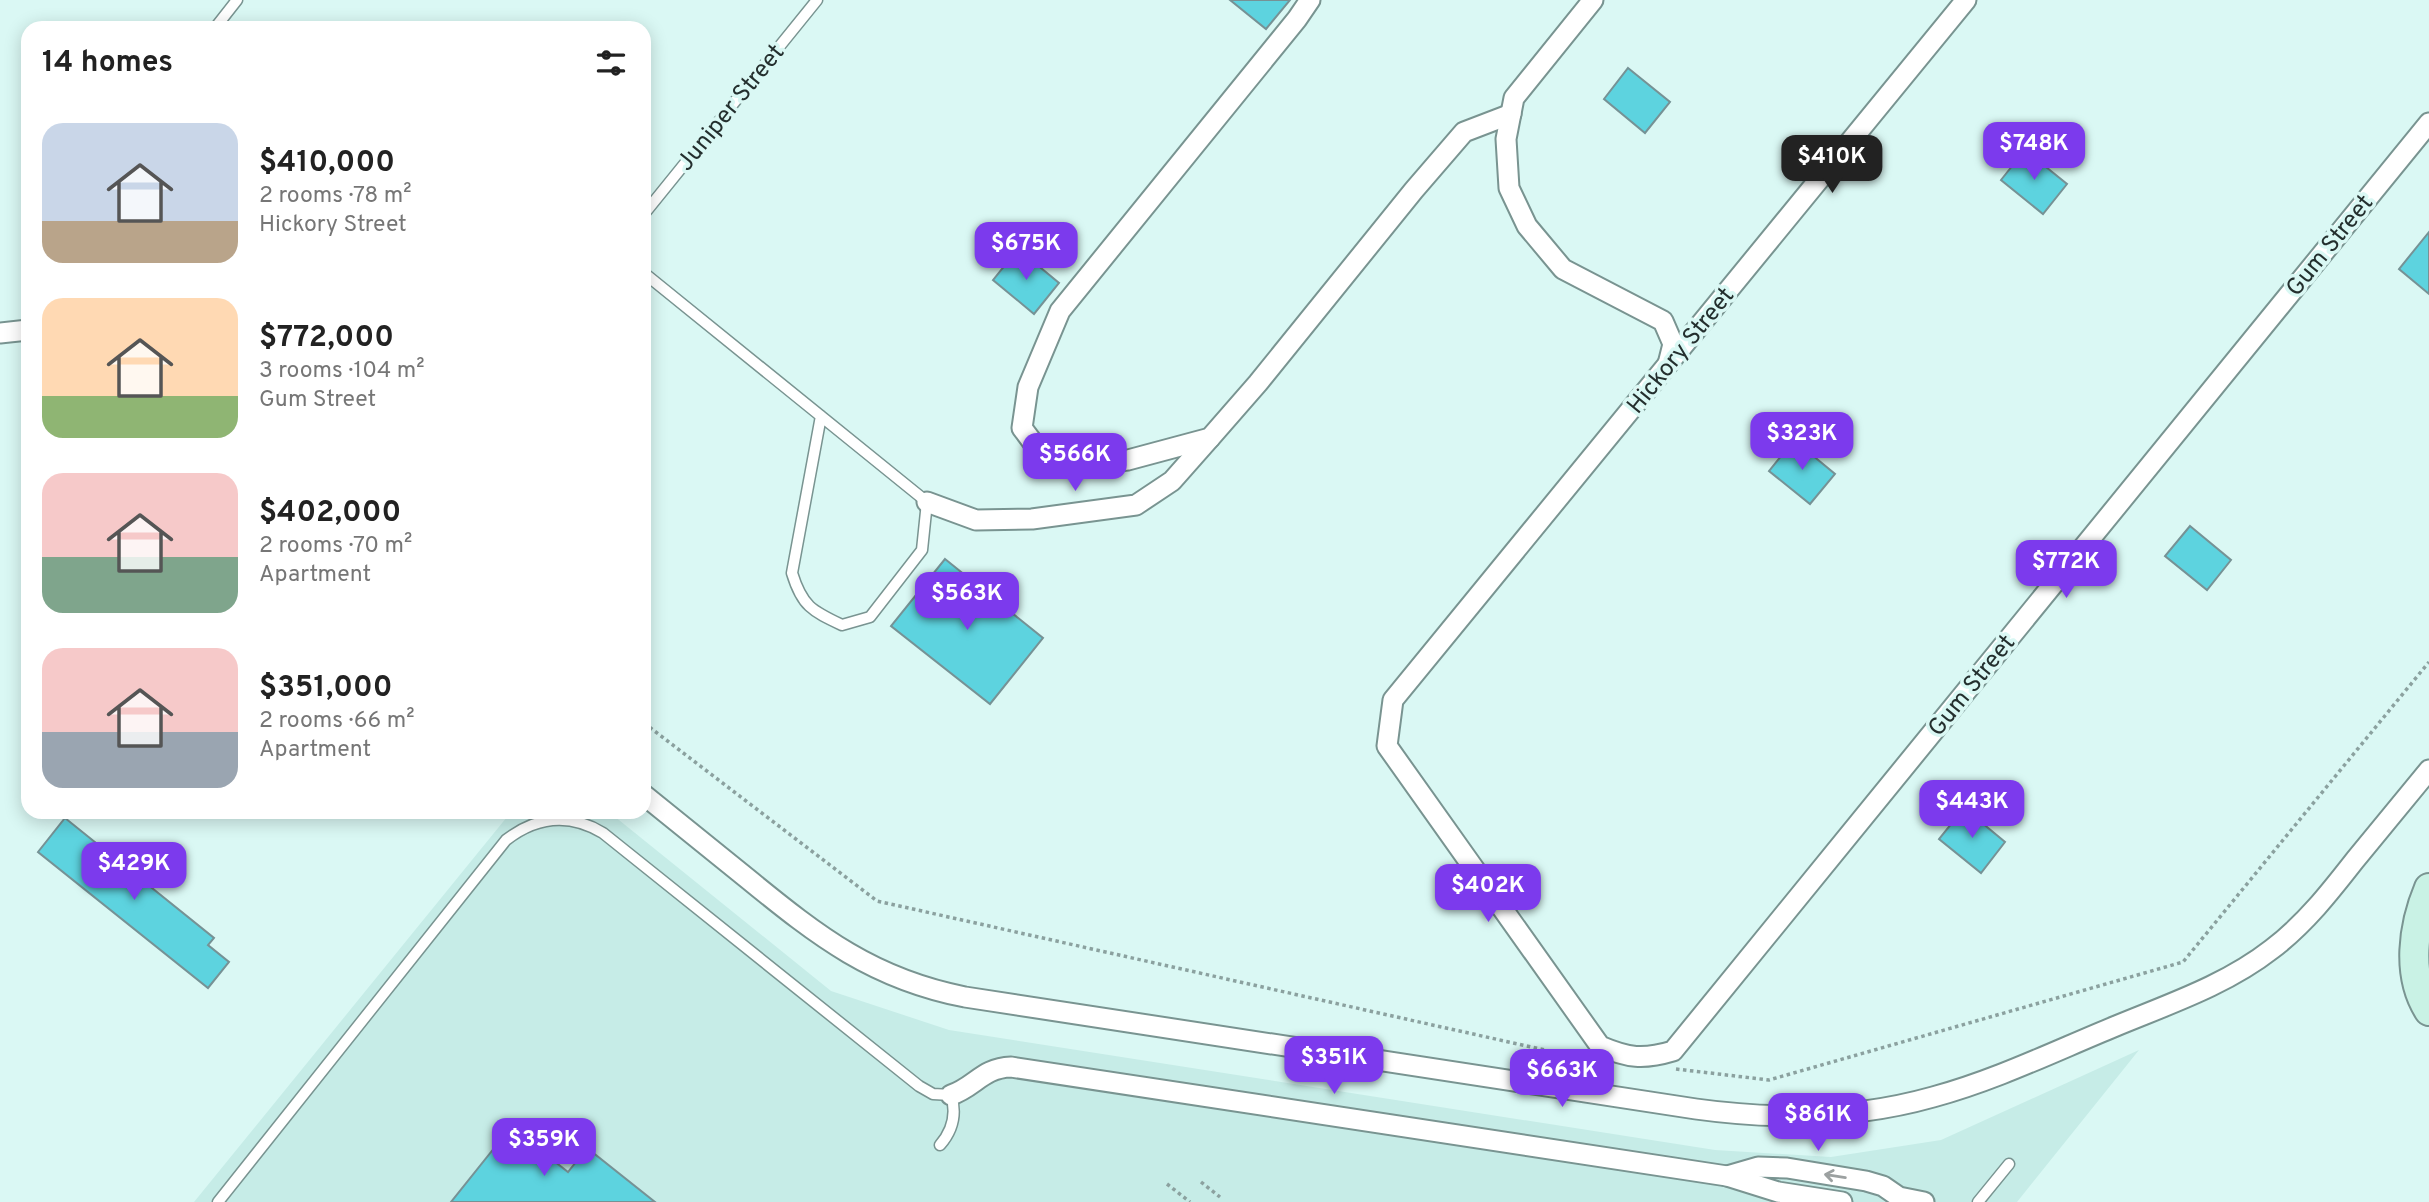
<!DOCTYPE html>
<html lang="en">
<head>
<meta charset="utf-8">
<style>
  :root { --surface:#fff; --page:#f2f2f2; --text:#222; --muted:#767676; --accent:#7c3aed }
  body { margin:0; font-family:Overpass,sans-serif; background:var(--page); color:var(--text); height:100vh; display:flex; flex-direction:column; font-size:26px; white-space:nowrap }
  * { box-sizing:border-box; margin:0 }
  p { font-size:23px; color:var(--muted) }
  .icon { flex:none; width:38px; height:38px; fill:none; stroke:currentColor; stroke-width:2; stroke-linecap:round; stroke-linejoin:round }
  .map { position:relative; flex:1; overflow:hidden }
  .drawer { position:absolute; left:21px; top:21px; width:630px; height:798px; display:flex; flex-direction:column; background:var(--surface); border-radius:21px; box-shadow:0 4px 18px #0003 }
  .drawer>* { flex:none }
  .price { position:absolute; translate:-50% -60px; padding:0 16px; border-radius:14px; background:var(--accent); color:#fff; font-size:23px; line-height:46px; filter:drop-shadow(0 2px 4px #0008) }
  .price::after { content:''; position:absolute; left:50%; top:42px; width:21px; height:16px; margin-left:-10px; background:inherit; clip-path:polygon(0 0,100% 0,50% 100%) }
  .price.active { background:#222; color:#fff }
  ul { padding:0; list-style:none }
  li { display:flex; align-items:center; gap:21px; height:175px; padding:0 21px }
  li span { display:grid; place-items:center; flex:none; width:196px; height:140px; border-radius:21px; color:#555 }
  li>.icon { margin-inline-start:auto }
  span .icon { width:84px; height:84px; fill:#fffc; stroke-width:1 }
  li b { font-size:30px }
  h2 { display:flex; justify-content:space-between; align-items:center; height:84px; padding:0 21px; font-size:30px }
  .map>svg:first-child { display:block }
  .built { fill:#c6ece7 }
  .building { fill:#5dd3df; stroke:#769295; stroke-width:2 }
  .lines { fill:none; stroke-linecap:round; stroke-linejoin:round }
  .service-casing { stroke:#799491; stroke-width:13 }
  .minor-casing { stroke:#799491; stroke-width:23 }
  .secondary-casing { stroke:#799491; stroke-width:32 }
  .path { stroke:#8ba19f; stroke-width:3.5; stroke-dasharray:3.5 3.5; stroke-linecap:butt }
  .service { stroke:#fff; stroke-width:10 }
  .minor { stroke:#fff; stroke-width:19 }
  .secondary { stroke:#c9f2e5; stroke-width:28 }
  .oneway { stroke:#9ca1a1 }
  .labels { text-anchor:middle; stroke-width:7; stroke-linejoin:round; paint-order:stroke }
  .street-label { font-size:24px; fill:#242f2e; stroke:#daf8f4 }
</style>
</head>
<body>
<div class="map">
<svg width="2429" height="1202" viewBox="0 0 2429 1202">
  <rect width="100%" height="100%" fill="#daf8f4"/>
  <!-- built -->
  <path class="built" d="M511,812H609L831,991L949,1030L1715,1150L1831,1157L1941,1140L2139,1050L2017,1202H194Z"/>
  <!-- building -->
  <g class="building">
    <path d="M1230,0H1290L1266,29Z"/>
    <path d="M1628,68L1670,102L1645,133L1604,99Z"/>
    <path d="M2025,150L2067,184L2043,214L2001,180Z"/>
    <path d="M2429,232V294L2399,269Z"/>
    <path d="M1018,249L1059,283L1034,314L993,280Z"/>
    <path d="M1794,440L1835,474L1810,504L1769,471Z"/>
    <path d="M2190,526L2231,560L2207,590L2165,556Z"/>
    <path d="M945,559L1043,638L990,704L891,626Z"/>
    <path d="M1964,808L2005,842L1981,873L1939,839Z"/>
    <path d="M65,818L214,938L208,945L229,962L208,988L38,852Z"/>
    <path d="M511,1127L568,1172L587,1148L655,1202H451Z"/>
  </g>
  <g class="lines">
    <defs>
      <g id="service">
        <path d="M215,28L237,0"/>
        <path d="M644,214L817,0"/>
        <path d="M644,273L927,502L922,550L870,617L842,625C812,611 802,606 792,573L821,416"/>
        <path d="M218,1202L506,840C537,816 570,813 603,833L919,1086L933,1094L951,1095C957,1114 953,1130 940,1145"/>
        <path d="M1978,1202L2009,1164"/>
      </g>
      <g id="minor">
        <path d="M1310,0L1297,19L1060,311L1028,387L1022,428L1040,452L1071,466L1128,460L1210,438L1258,383L1414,190L1464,132L1511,114"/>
        <path d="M1593,0L1514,98L1506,139L1509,188L1527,226L1563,269L1663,321L1673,344L1668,364"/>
        <path d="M1966,0L1393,700L1387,746L1600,1046C1628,1058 1643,1060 1673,1051L2429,123"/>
        <path d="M0,333L28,330"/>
        <path d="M927,502L976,520L1032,519L1136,505L1172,481L1210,438"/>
        <path d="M644,795C679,823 713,851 748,879C819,937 873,979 965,997L1696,1109C1775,1120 1855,1119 1933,1097C1996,1080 2055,1051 2116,1026C2169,1004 2226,985 2272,949C2305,924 2330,892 2355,860C2380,830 2404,800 2429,770"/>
        <path d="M951,1095C975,1087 982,1068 1011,1067L1727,1176L1778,1192L1842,1202"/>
        <path d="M1727,1176L1758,1167L1787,1168L1866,1181L1883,1186L1899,1197L1924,1202"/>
      </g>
      <path id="secondary" d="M2429,888C2413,926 2406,975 2429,1011"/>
    </defs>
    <!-- service casing -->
    <use href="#service" class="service-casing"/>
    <!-- minor casing -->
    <use href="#minor" class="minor-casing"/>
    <!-- secondary casing -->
    <use href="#secondary" class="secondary-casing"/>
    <!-- path -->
    <g class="path">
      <path d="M644,723L877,901L1585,1059"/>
      <path d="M1676,1069L1769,1080L2183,962L2429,662"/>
      <path d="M1201,1182L1220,1197"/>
      <path d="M1167,1184L1190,1202"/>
    </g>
    <!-- service -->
    <use href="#service" class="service"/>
    <!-- minor -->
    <use href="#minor" class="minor"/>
    <!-- secondary -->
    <use href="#secondary" class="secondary"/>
  </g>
  <!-- one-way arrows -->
  <defs><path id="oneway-shaft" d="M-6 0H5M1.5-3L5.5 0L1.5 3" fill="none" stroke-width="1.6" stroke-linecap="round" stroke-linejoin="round" transform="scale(1.75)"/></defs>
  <use class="oneway" href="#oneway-shaft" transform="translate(1835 1176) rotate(-171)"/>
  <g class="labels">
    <!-- street labels -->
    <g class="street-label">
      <text transform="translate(730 107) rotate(-51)" y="8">Juniper Street</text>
      <text transform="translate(2329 245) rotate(-51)" y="8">Gum Street</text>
      <text transform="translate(1680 350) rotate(-51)" y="8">Hickory Street</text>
      <text transform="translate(1971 685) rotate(-51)" y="8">Gum Street</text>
    </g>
  </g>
</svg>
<b class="price" style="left:2034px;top:182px">$748K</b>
<b class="price active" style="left:1832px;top:195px">$410K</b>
<b class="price" style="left:1026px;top:282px">$675K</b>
<b class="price" style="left:1802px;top:472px">$323K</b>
<b class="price" style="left:1075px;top:493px">$566K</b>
<b class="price" style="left:2066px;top:600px">$772K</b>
<b class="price" style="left:967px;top:632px">$563K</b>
<b class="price" style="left:1972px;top:840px">$443K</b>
<b class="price" style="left:134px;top:902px">$429K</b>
<b class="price" style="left:1488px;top:924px">$402K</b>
<b class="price" style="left:1334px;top:1096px">$351K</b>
<b class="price" style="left:1562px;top:1109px">$663K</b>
<b class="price" style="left:1818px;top:1153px">$861K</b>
<b class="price" style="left:544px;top:1178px">$359K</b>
<section class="drawer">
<h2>14 homes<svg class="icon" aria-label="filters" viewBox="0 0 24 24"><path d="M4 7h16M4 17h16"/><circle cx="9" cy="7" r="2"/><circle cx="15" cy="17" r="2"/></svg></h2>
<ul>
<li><span style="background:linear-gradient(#c9d6e8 70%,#b9a48a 0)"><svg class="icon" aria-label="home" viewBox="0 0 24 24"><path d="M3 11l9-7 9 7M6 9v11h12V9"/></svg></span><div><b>$410,000</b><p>2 rooms · 78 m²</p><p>Hickory Street</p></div></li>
<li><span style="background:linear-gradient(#ffd9b3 70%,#8fb573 0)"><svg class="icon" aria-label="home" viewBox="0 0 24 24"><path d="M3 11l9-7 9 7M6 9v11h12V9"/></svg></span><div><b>$772,000</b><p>3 rooms · 104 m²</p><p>Gum Street</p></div></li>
<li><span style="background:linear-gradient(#f6c9c9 60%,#7fa58c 0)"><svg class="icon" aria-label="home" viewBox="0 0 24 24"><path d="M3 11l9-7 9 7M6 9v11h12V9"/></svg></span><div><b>$402,000</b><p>2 rooms · 70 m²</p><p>Apartment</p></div></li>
<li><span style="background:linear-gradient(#f6c9c9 60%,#9aa5b1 0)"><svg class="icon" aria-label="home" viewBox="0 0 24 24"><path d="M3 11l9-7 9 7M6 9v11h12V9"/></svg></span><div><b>$351,000</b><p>2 rooms · 66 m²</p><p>Apartment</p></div></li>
</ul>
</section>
</div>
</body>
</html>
